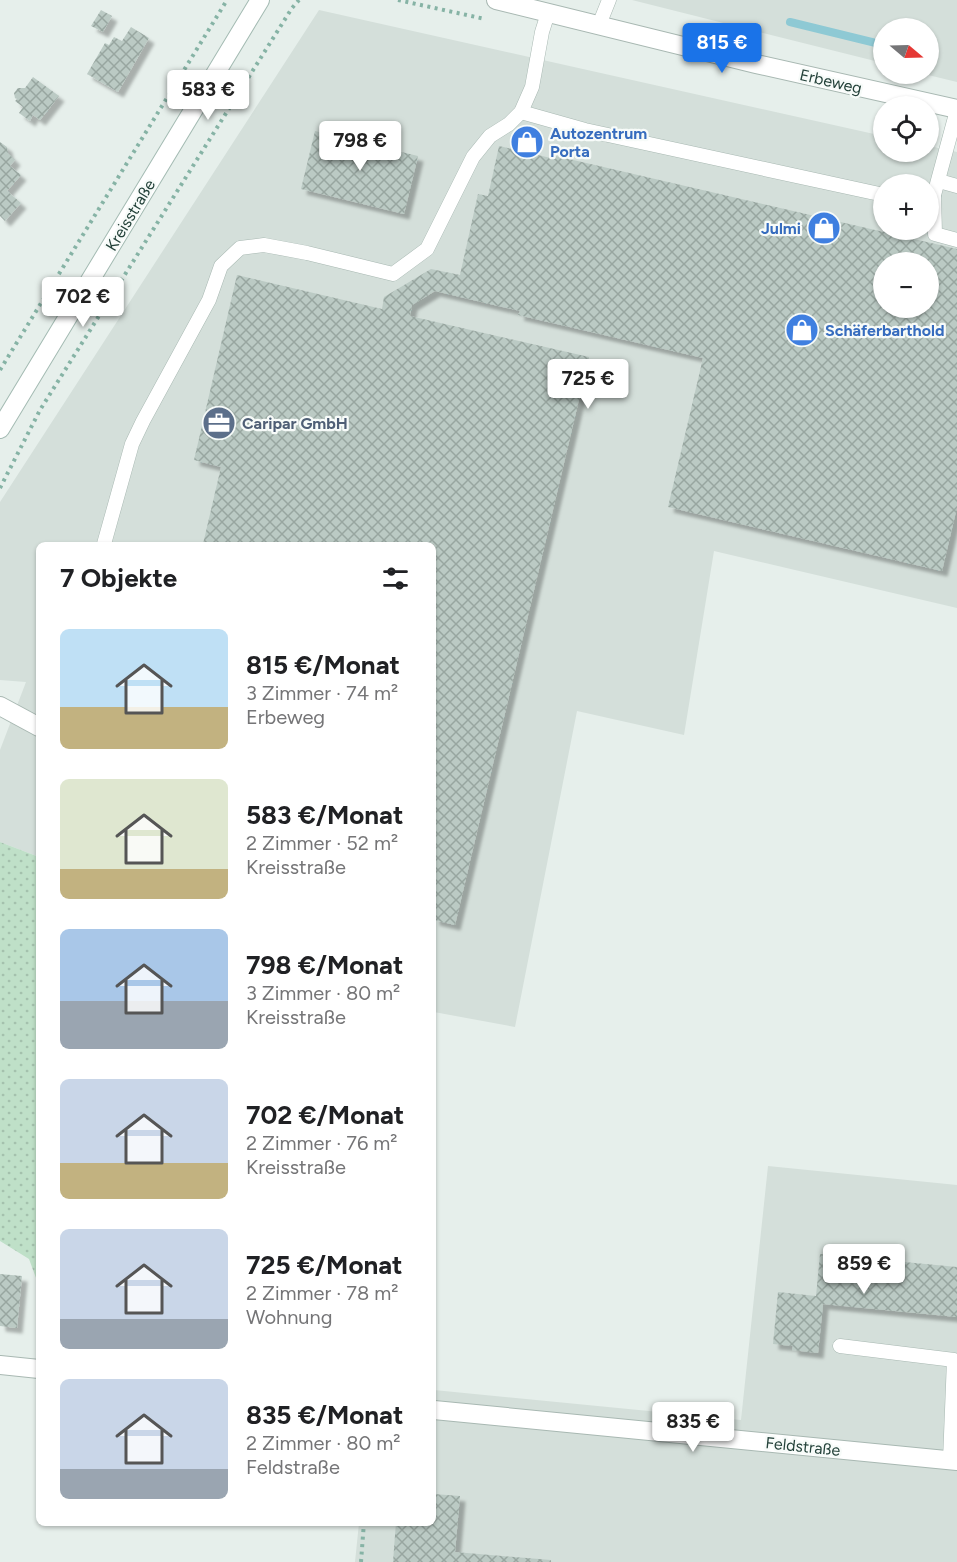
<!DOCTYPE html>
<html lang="de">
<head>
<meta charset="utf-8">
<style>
  :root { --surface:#fff; --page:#f6f6f6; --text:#202124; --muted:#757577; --accent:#1a73e8 }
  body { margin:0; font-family:Figtree,sans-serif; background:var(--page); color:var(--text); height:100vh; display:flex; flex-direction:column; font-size:22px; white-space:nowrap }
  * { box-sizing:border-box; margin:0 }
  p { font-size:20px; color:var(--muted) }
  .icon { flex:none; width:33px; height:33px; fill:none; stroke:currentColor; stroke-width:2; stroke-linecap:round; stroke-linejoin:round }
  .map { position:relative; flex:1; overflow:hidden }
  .panel { position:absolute; left:36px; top:542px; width:400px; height:984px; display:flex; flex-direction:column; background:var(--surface); border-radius:9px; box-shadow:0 2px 4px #0004 }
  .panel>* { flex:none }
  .needle { width:39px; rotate:109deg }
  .fabs { position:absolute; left:873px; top:18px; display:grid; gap:12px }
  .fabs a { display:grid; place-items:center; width:66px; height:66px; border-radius:50%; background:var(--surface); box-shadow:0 2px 4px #0004; font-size:30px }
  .price { position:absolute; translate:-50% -51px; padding:0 14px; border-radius:6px; background:#fff; color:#222; font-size:20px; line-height:39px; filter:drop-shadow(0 2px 3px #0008) }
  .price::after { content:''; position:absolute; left:50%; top:36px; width:18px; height:14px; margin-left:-9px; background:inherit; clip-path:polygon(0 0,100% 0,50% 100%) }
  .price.selected { background:var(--accent); color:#fff }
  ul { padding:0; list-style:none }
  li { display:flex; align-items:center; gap:18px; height:150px; padding:0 24px }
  li span { display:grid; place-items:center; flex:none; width:168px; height:120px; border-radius:9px; color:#555 }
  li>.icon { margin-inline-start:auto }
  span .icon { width:72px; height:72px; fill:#fffc; stroke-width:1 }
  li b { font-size:26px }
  h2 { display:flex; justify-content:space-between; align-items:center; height:72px; padding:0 24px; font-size:26px }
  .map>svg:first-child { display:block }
  .built { fill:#d4dfda; fill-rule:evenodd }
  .grass { fill:url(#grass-dots) }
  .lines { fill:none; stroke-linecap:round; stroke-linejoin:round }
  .stream { stroke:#8ec9d4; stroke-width:8 }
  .building { fill:url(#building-cross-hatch); fill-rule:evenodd; filter:url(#shadow) }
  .service-casing { stroke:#a8b8b2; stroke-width:15 }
  .minor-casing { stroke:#a8b8b2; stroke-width:20 }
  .tertiary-casing { stroke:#a8b8b2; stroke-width:20 }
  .secondary-casing { stroke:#a4bbb3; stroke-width:20 }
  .path { stroke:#86b3a5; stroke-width:4; stroke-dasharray:3 4.5; stroke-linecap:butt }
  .service { stroke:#fff; stroke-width:14 }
  .minor { stroke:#fff; stroke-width:18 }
  .tertiary { stroke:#fff; stroke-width:18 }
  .secondary { stroke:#fff; stroke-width:18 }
  .labels { text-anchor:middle; stroke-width:4.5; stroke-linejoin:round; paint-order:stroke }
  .street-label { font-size:16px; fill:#24423a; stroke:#f7fbf9 }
  .shop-label { font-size:16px; font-weight:bold; fill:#366cbe; stroke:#f7fbf9; text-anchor:start }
  .service-label { font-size:16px; font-weight:bold; fill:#4e5e75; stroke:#f7fbf9; text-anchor:start }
</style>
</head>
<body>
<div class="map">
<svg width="957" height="1562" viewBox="0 0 957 1562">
  <defs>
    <pattern id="grass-dots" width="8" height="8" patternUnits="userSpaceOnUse" patternTransform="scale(1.5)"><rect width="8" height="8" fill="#bfe0c8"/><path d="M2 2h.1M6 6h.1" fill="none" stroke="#a4c1ad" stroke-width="1.8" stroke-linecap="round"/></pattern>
    <pattern id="building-cross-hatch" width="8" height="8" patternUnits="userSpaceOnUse" patternTransform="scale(1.5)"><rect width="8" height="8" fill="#bbcac4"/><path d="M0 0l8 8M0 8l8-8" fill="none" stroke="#98a6a0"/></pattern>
    <filter id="shadow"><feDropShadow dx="5.5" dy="5.5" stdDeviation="1.5" flood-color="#0004"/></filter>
  </defs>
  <rect width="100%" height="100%" fill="#e6efeb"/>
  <!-- built -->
  <g class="built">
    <path d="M632,0H957V82L924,74H928V28H884L883,63Z"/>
    <path d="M319,10L883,136L884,152H928L929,146L957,152V608L714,551L684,735L577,711L515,1027L434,1012V544H39V857L0,842V750L26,682L0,680V502ZM884,184H928V230H884ZM884,262H928V308H884Z"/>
    <path d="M768,1166L957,1185V1562H355L359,1523L434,1522V1390L741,1420Z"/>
  </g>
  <!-- grass -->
  <path class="grass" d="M0,842L39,857V1286L29,1259L0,1241Z"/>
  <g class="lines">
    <!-- stream -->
    <g class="stream">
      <path d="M790,22L884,45"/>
      <path d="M928,56H931"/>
    </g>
  </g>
  <!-- building -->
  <g class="building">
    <path d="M101,10L112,16L103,32L91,26Z"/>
    <path d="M131,27L149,38L118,92L87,74L105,43L109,45L114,37L122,41Z"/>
    <path d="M33,77L59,96L40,120L33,115L30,121L19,113L23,107L15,101L17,99L15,98L14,93L18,88H25Z"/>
    <path d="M315,131L418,156L404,214L301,189Z"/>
    <path d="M0,142L7,147L8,153L15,160L10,166L21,175L7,191L21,203L5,221L0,216Z"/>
    <path d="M499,146L555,159L556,156L957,249V507L942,571L668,507L703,358L518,315L520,311L435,291L412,305L410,316L589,357L455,925L434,920V544H203L221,467L194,460L237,275L382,309L384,297L431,269L460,275L478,194L488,196ZM884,262H928V308H884Z"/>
    <path d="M820,1254L957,1267V1317L823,1304L818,1353L792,1350L793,1346L773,1344L778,1292L816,1296Z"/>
    <path d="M0,1274L22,1276L17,1328L0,1326Z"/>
    <path d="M434,1494L460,1496L455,1552L551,1560V1562H393L396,1522H434Z"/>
  </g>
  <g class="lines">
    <defs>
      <g id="service">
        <path d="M599,25L609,0"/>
        <path d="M521,112L585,130L884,195"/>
        <path d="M939,181L957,186"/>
        <path d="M934,195L935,234L957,240"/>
        <path d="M928,197L934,195L957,110"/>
        <path d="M104,544L132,444L143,421L209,300L221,266L240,248L264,245L307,253L393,274L427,249L473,157L490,136L509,124L521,112L532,87L542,32L548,13"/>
        <path d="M840,1346L954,1360L950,1460"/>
      </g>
      <g id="minor">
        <path d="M0,706L39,727"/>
        <path d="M0,1365L39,1369"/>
        <path d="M434,1410L957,1461"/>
      </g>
      <path id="tertiary" d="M496,0L756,64L957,109"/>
      <path id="secondary" d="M0,429L260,0"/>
    </defs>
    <!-- service casing -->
    <use href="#service" class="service-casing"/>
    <!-- minor casing -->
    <use href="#minor" class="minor-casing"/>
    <!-- tertiary casing -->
    <use href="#tertiary" class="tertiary-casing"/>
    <!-- secondary casing -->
    <use href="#secondary" class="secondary-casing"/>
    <!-- path -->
    <g class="path">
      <path d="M398,0L485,19"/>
      <path d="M0,370L227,0"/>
      <path d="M0,488L40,410L292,8L299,0"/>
      <path d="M361,1562L364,1522"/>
    </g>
    <!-- service -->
    <use href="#service" class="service"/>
    <!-- minor -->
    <use href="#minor" class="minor"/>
    <!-- tertiary -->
    <use href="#tertiary" class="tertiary"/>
    <!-- secondary -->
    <use href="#secondary" class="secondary"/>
  </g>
  <!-- icons -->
  <defs>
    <symbol id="shop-disc" viewBox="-11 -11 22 22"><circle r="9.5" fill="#3f7fe0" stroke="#f7fbf9"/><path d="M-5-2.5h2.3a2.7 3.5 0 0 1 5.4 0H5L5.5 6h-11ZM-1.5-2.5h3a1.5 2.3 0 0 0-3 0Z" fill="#fff"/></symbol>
    <symbol id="office-disc" viewBox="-11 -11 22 22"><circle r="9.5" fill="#5c6f8a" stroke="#f7fbf9"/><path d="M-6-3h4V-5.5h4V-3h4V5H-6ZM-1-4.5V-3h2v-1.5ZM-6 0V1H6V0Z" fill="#fff"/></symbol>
  </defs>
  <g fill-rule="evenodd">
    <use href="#shop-disc" x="508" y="123" width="38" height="38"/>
    <use href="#shop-disc" x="805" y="209" width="38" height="38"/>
    <use href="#shop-disc" x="783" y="311" width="38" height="38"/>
    <use href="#office-disc" x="200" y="404" width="38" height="38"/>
  </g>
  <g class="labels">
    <!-- street labels -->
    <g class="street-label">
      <text transform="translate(831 81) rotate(13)" y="6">Erbeweg</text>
      <text transform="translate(130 215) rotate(-59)" y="6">Kreisstraße</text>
      <text transform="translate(803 1446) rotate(6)" y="6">Feldstraße</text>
    </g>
    <!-- shop labels -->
    <g class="shop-label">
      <text x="550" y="139">Autozentrum<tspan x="550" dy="18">Porta</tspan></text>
      <text x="801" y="234" text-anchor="end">Julmi</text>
      <text x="825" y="336">Schäferbarthold</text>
    </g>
    <!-- service labels -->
    <g class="service-label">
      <text x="242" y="429">Caripar GmbH</text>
    </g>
  </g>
</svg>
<div class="fabs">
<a><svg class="needle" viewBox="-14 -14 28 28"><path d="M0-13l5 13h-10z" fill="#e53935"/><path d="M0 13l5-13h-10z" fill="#757577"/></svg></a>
<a><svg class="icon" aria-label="locate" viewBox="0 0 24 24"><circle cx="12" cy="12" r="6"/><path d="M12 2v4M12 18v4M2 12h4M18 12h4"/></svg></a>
<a>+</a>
<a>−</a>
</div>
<b class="price selected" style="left:722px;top:74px">815 €</b>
<b class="price" style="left:208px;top:121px">583 €</b>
<b class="price" style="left:360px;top:172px">798 €</b>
<b class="price" style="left:83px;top:328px">702 €</b>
<b class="price" style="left:588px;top:410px">725 €</b>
<b class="price" style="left:864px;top:1295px">859 €</b>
<b class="price" style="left:693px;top:1453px">835 €</b>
<section class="panel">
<h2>7 Objekte<svg class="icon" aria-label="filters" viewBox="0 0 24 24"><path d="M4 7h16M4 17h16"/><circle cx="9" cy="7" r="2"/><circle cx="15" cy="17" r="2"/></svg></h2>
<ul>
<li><span style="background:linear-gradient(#bfe0f5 65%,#c2b280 0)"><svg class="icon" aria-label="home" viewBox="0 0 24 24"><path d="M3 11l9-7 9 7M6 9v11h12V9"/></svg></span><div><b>815 €/Monat</b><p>3 Zimmer · 74 m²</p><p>Erbeweg</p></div></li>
<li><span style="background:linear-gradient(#dfe7d0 75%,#c2b280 0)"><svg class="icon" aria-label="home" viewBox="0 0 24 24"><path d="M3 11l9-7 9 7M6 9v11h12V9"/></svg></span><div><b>583 €/Monat</b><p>2 Zimmer · 52 m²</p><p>Kreisstraße</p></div></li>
<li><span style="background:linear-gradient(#a9c7e8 60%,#9aa5b1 0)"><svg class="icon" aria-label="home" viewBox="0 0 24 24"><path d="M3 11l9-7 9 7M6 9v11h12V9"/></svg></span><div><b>798 €/Monat</b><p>3 Zimmer · 80 m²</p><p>Kreisstraße</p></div></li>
<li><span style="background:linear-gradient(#c9d6e8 70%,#c2b280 0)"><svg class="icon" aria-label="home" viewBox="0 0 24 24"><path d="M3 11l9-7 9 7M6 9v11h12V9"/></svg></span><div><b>702 €/Monat</b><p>2 Zimmer · 76 m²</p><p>Kreisstraße</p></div></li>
<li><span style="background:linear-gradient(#c9d6e8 75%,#9aa5b1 0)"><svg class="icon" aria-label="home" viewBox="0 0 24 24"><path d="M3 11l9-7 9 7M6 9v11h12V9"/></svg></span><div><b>725 €/Monat</b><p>2 Zimmer · 78 m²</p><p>Wohnung</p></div></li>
<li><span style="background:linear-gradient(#c9d6e8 75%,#9aa5b1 0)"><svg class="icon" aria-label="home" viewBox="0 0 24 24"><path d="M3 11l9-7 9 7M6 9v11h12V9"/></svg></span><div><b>835 €/Monat</b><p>2 Zimmer · 80 m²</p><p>Feldstraße</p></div></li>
</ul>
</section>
</div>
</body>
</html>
